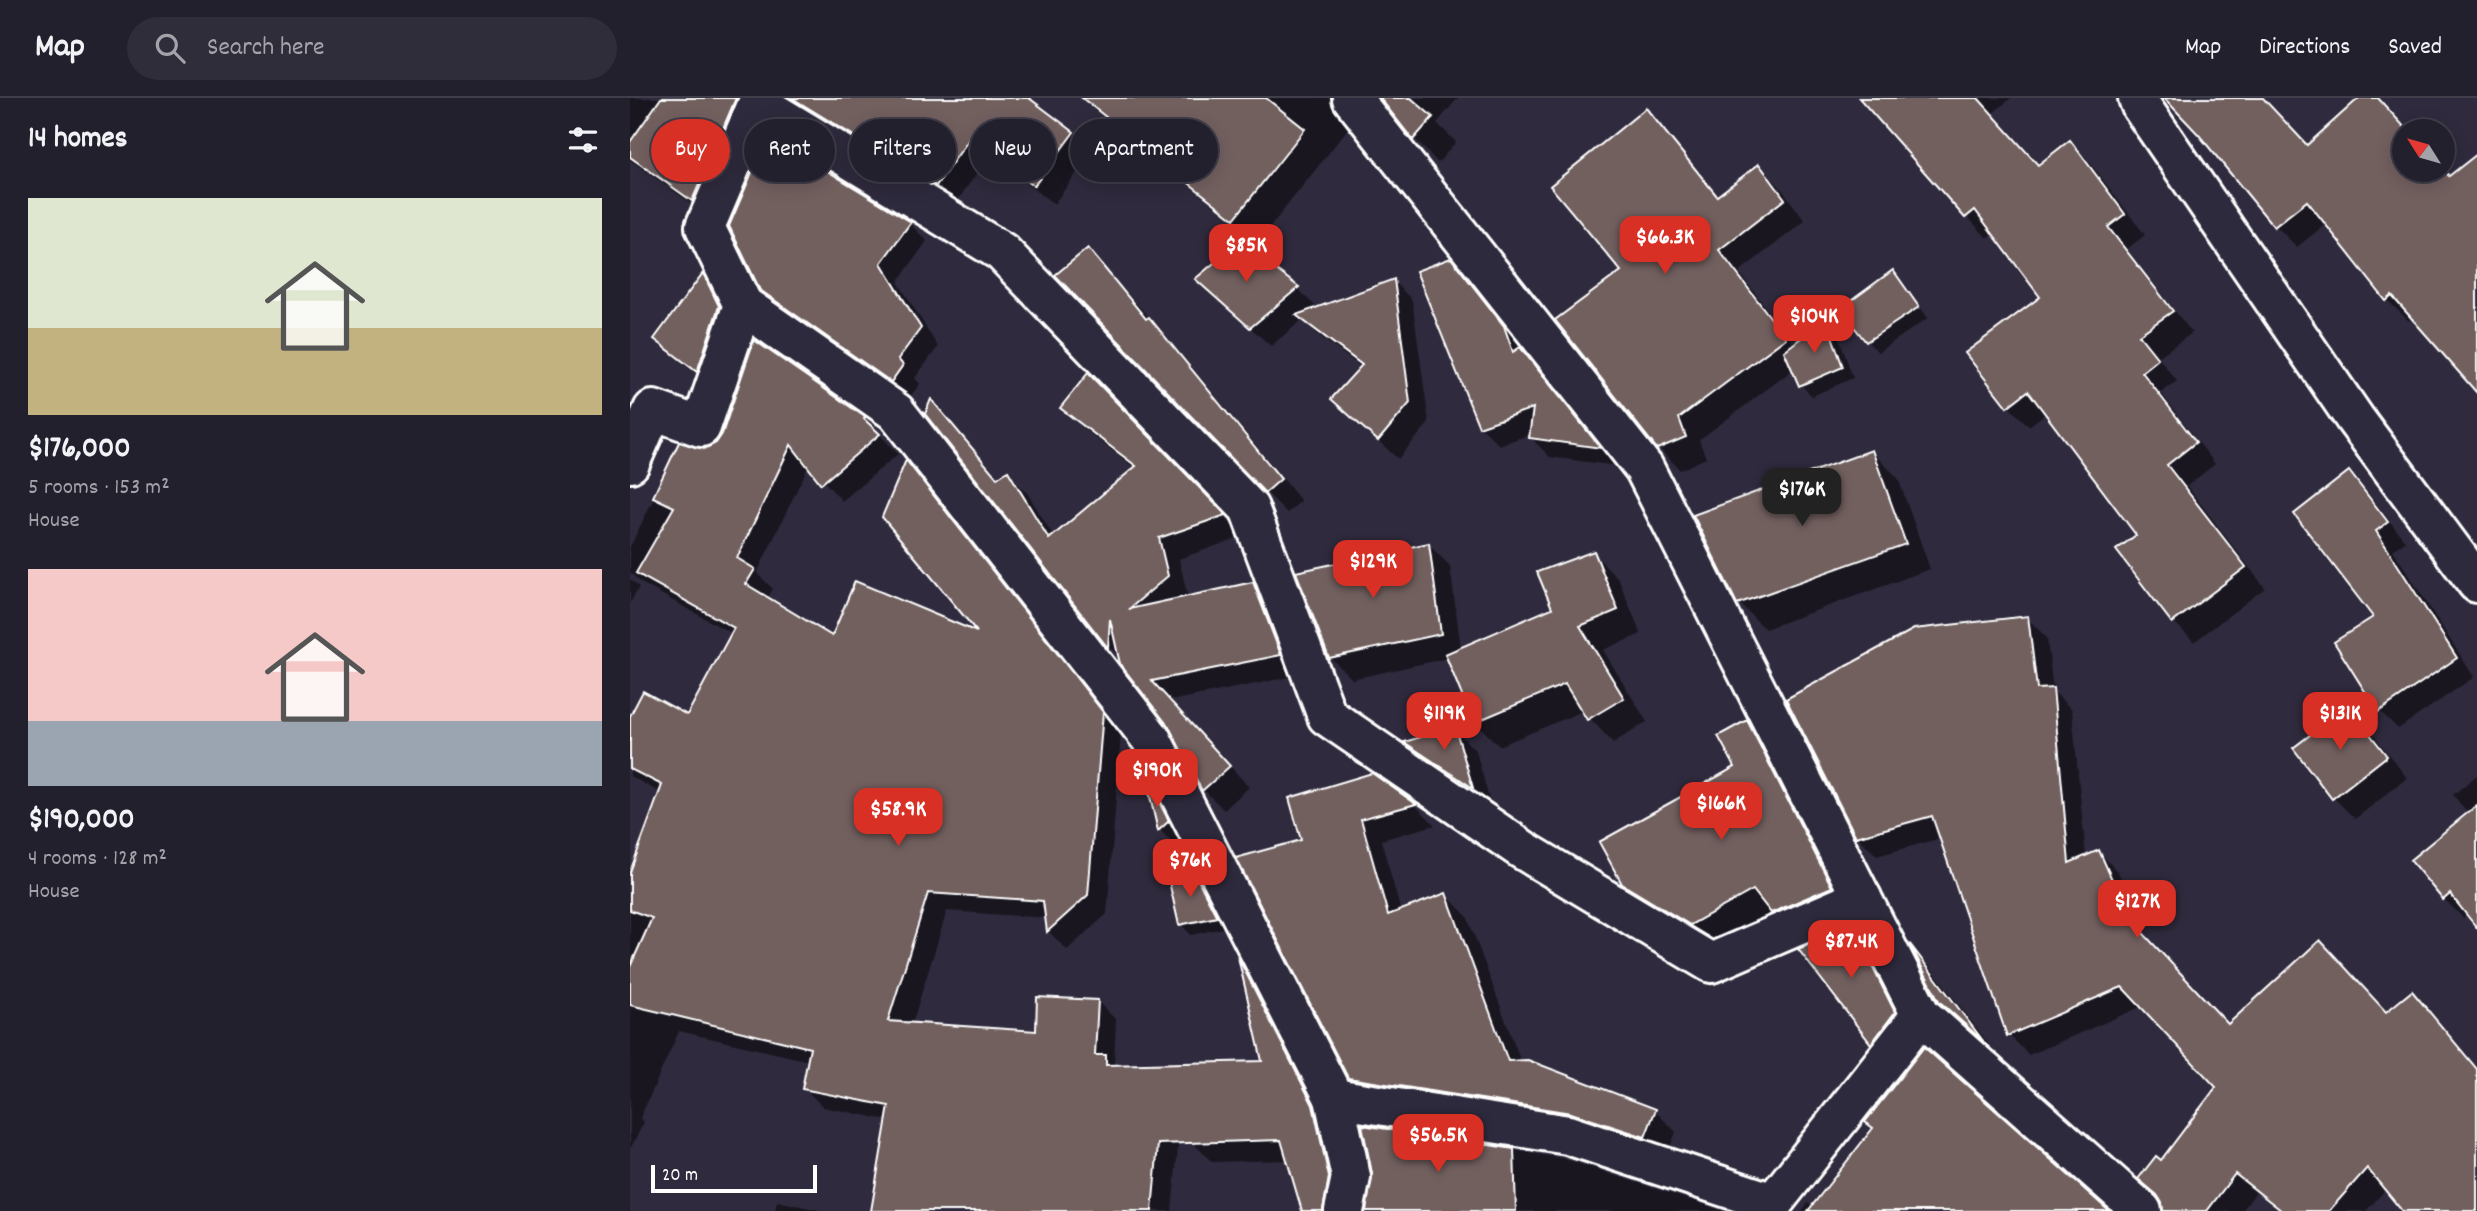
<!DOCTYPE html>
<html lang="en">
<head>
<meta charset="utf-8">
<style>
  :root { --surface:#23202e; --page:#2f2d3a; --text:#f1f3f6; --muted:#a3a3aa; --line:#403e4a; --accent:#d93025 }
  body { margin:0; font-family:Dekko,sans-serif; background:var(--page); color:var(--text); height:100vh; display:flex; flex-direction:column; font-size:26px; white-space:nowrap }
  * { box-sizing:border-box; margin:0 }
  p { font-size:23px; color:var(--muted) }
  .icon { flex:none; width:38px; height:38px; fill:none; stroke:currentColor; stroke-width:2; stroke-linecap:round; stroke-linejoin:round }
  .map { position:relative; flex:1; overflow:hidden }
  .sheet { display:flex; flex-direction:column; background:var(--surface); width:630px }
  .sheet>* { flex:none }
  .top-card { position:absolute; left:21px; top:21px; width:665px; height:63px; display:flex; gap:14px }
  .needle { width:46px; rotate:307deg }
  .fabs { position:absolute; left:1762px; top:21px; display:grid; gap:14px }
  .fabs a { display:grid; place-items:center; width:63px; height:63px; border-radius:50%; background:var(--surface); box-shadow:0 4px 18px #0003,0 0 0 2px var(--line); font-size:35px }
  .scale { position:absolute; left:21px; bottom:18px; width:166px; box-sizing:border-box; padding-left:7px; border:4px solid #fff; border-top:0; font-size:19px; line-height:24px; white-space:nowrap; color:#fff; -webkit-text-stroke:5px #2f2a3d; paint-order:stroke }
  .price { position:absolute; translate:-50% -60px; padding:0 16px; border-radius:14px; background:var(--accent); color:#fff; font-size:23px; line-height:46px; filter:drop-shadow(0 2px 4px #0008) }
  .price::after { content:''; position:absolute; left:50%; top:42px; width:21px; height:16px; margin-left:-10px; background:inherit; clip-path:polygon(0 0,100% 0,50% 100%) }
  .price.selected { background:#222; color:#fff }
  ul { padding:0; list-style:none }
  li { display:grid; align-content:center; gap:14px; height:371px; padding:0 28px }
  li span { display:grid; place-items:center; height:217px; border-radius:0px; color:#555 }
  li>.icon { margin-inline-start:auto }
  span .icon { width:126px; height:126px; fill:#fffc; stroke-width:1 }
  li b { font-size:30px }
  h2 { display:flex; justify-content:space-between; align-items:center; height:84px; padding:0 28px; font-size:30px }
  .tag { padding:0 24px; border-radius:32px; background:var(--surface); box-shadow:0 4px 18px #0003,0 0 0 2px var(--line); font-size:24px; line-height:63px }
  .tag.selected { background:var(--accent); color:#fff }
  header { display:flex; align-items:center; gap:42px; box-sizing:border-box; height:98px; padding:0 35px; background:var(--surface); border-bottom:2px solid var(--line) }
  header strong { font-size:33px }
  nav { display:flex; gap:38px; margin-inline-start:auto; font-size:24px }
  .search { width:490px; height:63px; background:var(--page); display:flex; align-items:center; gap:18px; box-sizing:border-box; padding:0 24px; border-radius:38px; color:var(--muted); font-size:26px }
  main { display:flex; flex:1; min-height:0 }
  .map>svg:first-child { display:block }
  .shadow { fill:#0007 }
  .building { fill:#72605f; stroke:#fff; stroke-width:2 }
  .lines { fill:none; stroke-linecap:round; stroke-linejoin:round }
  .street-casing { stroke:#fff; stroke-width:44 }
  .street { stroke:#2f2a3d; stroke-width:38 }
</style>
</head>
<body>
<header>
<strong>Map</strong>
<div class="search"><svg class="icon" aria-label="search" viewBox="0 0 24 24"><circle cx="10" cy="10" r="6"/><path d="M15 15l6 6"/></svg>Search here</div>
<nav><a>Map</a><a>Directions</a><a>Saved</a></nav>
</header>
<main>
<section class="sheet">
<h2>14 homes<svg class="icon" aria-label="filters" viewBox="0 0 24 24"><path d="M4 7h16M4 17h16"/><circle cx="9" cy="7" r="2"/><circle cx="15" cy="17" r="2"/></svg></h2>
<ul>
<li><span style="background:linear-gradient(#dfe7d0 60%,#c2b280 0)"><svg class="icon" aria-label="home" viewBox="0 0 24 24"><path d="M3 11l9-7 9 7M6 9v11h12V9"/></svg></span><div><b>$176,000</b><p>5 rooms · 153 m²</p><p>House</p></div></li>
<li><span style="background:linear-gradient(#f6c9c9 70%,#9aa5b1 0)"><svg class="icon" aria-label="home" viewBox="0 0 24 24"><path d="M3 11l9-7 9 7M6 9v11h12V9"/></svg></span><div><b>$190,000</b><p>4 rooms · 128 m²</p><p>House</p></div></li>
</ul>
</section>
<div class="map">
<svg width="1847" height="1113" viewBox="0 0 1847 1113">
  <rect width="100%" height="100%" fill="#2f2a3d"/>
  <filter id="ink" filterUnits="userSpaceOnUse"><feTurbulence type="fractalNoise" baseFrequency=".0143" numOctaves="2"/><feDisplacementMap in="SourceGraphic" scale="14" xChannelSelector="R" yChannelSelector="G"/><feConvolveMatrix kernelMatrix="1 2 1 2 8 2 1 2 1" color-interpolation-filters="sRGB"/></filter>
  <g filter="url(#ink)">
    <!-- shadow -->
    <g class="shadow">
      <path d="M0,0H139L82,120L0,62Z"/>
      <path d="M160,0H397L443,35L462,54L424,106L359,58L325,106L171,12Z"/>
      <path d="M475,0H828L807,25L826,44L808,65L785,41L754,3L745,2L724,23L629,143L492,34L467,10Z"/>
      <path d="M1228,0H1381L1362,16L1409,68L1440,45L1460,65L1515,137L1497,151L1562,235L1528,259L1547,283L1531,295L1585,366L1557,388L1635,490L1564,544L1544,524L1509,437L1416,315L1399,328L1378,308L1338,255L1413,199L1364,134L1357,140Z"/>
      <path d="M1536,0H1632L1678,49L1732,0H1746L1778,33H1774V72H1813L1820,79L1847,59V292L1783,219L1779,223L1757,202L1697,125L1667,149L1646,128L1570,36Z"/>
      <path d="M1016,13L1037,34L1089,99L1129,68L1151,90L1175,123L1109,174L1164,247L1196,223L1207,234L1223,280L1182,298L1171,287L1164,271L1069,342L1076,360L1050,372L1029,350L993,174Z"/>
      <path d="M279,125L297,143L268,184L308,249L285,280L290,286L279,300L150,210L132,191Z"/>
      <path d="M609,146L667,190L688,211L763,183L782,202L799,325L768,361L703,301L732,270L687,236L673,221L641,248L587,200Z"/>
      <path d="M458,152L540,243L671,403L657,415L636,394Z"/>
      <path d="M820,163L840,182L892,249L895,256L909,270L987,368L920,359L901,340V336L869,347L850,328Z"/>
      <path d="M1263,174L1273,185L1298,220L1248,254L1237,243Z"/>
      <path d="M478,297L614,438L549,461L558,500L623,485L643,506L670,577L540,603L619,689L594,712L574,692L541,628L491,560L479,549L297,315L302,304L321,324L369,381L378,376L398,396L424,439L506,371L453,330L433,310Z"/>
      <path d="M234,320L268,356L212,403L179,367L127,475L143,491L137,501L203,540L353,538L276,365L294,383L491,635L477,816L437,852L419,834L417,820L317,813L282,926L407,935L467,903L486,922L484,967L634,964L611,865L627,881L703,1029L715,1113H674L659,1062L582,1064L562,1044L552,1008L542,1113H243L258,1022L193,1009L174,990L179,963L49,933L10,1020L14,1024L0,1051V779L31,695L0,678V622L58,619L103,536L11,485L0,474V449L50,346L75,352Z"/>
      <path d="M1242,354L1268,380L1300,471L1135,531L1109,505Z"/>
      <path d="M1718,376L1737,394L1775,443L1763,452L1844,579L1768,631L1750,613L1707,544L1745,519Z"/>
      <path d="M799,447L820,468L831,551L924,511L963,455L988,480L1011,536L973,552L1017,624L983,645L953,613L869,648L845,624L818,560L722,581L700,559Z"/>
      <path d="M0,481L9,489L0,505Z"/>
      <path d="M1397,520L1417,540L1423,593L1442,612L1456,760L1469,754L1488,774L1518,842L1599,928L1757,916L1782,895L1802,915L1847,969V1113H1774L1756,1091L1736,1113H1649L1626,1094L1612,1113H1535L1531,1064L1588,989L1513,908L1399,957L1379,937L1311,740L1247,758L1227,738Z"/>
      <path d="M1718,610L1739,631L1777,680L1725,721L1704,700Z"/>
      <path d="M1117,624L1147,654L1230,819L1091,856L1024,816L994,785L1107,669Z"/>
      <path d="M824,631L846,653L861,708L798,665L778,645Z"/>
      <path d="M742,677L785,707L805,727L751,742L771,814L816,797L837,818L891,964L1025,1013L1046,1034L1036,1059L741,1000L720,979L673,743Z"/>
      <path d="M1847,677V828L1838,816L1833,820L1814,801L1839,716L1823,697Z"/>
      <path d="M518,682L536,700L559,745L550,753L530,732Z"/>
      <path d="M563,774L574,785L597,829L561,837L551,826Z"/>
      <path d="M1221,830L1243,852L1286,937L1263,965L1242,944Z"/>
      <path d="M1286,855L1301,870L1364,953L1310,902Z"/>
      <path d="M734,1029L932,1060L1094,1113H738L744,1075Z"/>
      <path d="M147,1103L194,1113H145Z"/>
      <path d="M1178,1105L1183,1109L1476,1113H1172Z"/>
    </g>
    <!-- building -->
    <g class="building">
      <path d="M31,0H106L62,103L0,59V44Z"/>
      <path d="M162,0H399L444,34L404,88L340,40L306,88Z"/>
      <path d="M452,0H636L675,31L604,121Z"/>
      <path d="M750,0H781L803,19L783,42Z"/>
      <path d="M1229,0H1348L1408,67L1440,42L1495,116L1478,129L1543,213L1509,237L1528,261L1512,274L1566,344L1537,367L1616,469L1542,525L1486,452L1506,437L1398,293L1377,309L1335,255L1410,199L1345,112L1335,120Z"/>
      <path d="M1534,0H1633L1677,47L1729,0H1748L1778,33H1774V72L1813,71L1819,78L1847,56V295L1762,198L1756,203L1677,103L1644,129L1569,37Z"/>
      <path d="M1016,10L1087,98L1129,66L1155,101L1089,152L1156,240L1049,320L1056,339L1027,351L925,222L991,173L920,88Z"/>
      <path d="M138,37L281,124L251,165L291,230L268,261L273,267L261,284L130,192L99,128Z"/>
      <path d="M609,144L669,189L620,230L565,181Z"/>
      <path d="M458,150L516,221L519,219L651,381L635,395L425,177Z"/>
      <path d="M821,160L874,228L883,254L890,249L971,350L899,340L903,310L849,329L786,173Z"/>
      <path d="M1263,172L1289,209L1236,244L1210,211Z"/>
      <path d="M73,175L89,208L67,274L24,241Z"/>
      <path d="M764,181L780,305L748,343L701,301L732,267L666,217Z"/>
      <path d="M1196,221L1213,269L1169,288L1154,253Z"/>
      <path d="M124,242L235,319L234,321L250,336L191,386L161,347L107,460L125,471L116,486L202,538L225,483L347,534L252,419L276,362L473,614L458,797L417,834L413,803L298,795L258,923L406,933L407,899L468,902L465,957H476V967L632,963L608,859L683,1007L699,1079L693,1113H672L651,1042L528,1046L522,1113H241L259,1008L172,991L180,950L0,907V869L22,820L0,812V774L32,687L0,671V618L13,593L57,617L104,530L6,475L44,409L23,399L49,344L74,351L86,345L92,336Z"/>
      <path d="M458,275L596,417L529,440L538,478L499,511L623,484L651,557L522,583L600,668L572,693L539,629L490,566L480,521L478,550L295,316L301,301L367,380L378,373L419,441L506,368L430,310Z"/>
      <path d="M1242,352L1276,446L1107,506L1063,417Z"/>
      <path d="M1719,373L1758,424L1746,433L1827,560L1748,614L1704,544L1743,519L1664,416Z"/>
      <path d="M799,445L811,536L699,560L666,474Z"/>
      <path d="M964,453L988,512L950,528L994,600L957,622L935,586L843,625L815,556L922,510L907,474Z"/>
      <path d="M1398,518L1407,591L1423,590L1439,765L1469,752L1499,820L1598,926L1690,842L1756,914L1782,893L1847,971V1113H1772L1737,1070L1699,1113H1652L1605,1076L1577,1113H1533L1532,1105L1527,1097L1508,1081L1526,1058L1531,1062L1586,989L1492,889L1377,938L1302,718L1226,739L1156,601L1284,531Z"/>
      <path d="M1718,608L1757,658L1702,701L1663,650Z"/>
      <path d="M1117,622L1202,789L1141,815L1123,792L1060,827L992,786L969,744L1105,669L1088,638Z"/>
      <path d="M825,629L843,690L774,644Z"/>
      <path d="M742,675L786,706L731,721L758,817L816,795L878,963L898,962L1026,1011L1015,1039L941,1015L718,980L606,760L671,742L659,700Z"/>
      <path d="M515,677L539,723L528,733Z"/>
      <path d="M1847,707V830L1820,796L1813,802L1780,762Z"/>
      <path d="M563,772L587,819L549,827L538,779Z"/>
      <path d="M1222,828L1265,914L1241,946L1168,851Z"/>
      <path d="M1280,846L1354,944L1309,903Z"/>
      <path d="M1294,949L1479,1113H1178L1243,1030L1235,1024Z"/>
      <path d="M732,1027L884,1051L886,1113H736L742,1075Z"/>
    </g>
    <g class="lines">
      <defs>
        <g id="street">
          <path d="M722,0L1014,370L1291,917L1512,1113"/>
          <path d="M1508,0L1511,8L1725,321L1847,485"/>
          <path d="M128,5L372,154L619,410L697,618L893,752L1081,865L1232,800"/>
          <path d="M113,207L266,314L522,642L704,1000L938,1037L1143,1105L1291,917"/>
          <path d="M0,365L23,312L71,329L113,207L75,129L130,0"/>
          <path d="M704,1000L721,1079L714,1113"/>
        </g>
      </defs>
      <!-- street casing -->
      <use href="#street" class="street-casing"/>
      <!-- street -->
      <use href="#street" class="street"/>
    </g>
  </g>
</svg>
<div class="fabs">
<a><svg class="needle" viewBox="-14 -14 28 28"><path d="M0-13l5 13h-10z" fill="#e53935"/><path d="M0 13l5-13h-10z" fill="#a3a3aa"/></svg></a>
</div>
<div class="scale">20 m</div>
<b class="price" style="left:1035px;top:178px">$66.3K</b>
<b class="price" style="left:616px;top:186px">$85K</b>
<b class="price" style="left:1184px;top:257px">$104K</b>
<b class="price selected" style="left:1172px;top:430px">$176K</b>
<b class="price" style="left:743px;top:502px">$129K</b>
<b class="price" style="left:814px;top:654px">$119K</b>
<b class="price" style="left:1710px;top:654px">$131K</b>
<b class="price" style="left:527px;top:711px">$190K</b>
<b class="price" style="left:1091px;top:744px">$166K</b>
<b class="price" style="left:268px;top:750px">$58.9K</b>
<b class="price" style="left:560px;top:801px">$76K</b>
<b class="price" style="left:1507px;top:842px">$127K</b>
<b class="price" style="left:1221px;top:882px">$87.4K</b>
<b class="price" style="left:808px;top:1076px">$56.5K</b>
<div class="top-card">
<a class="tag selected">Buy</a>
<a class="tag">Rent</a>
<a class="tag">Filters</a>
<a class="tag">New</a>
<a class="tag">Apartment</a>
</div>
</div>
</main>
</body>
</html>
